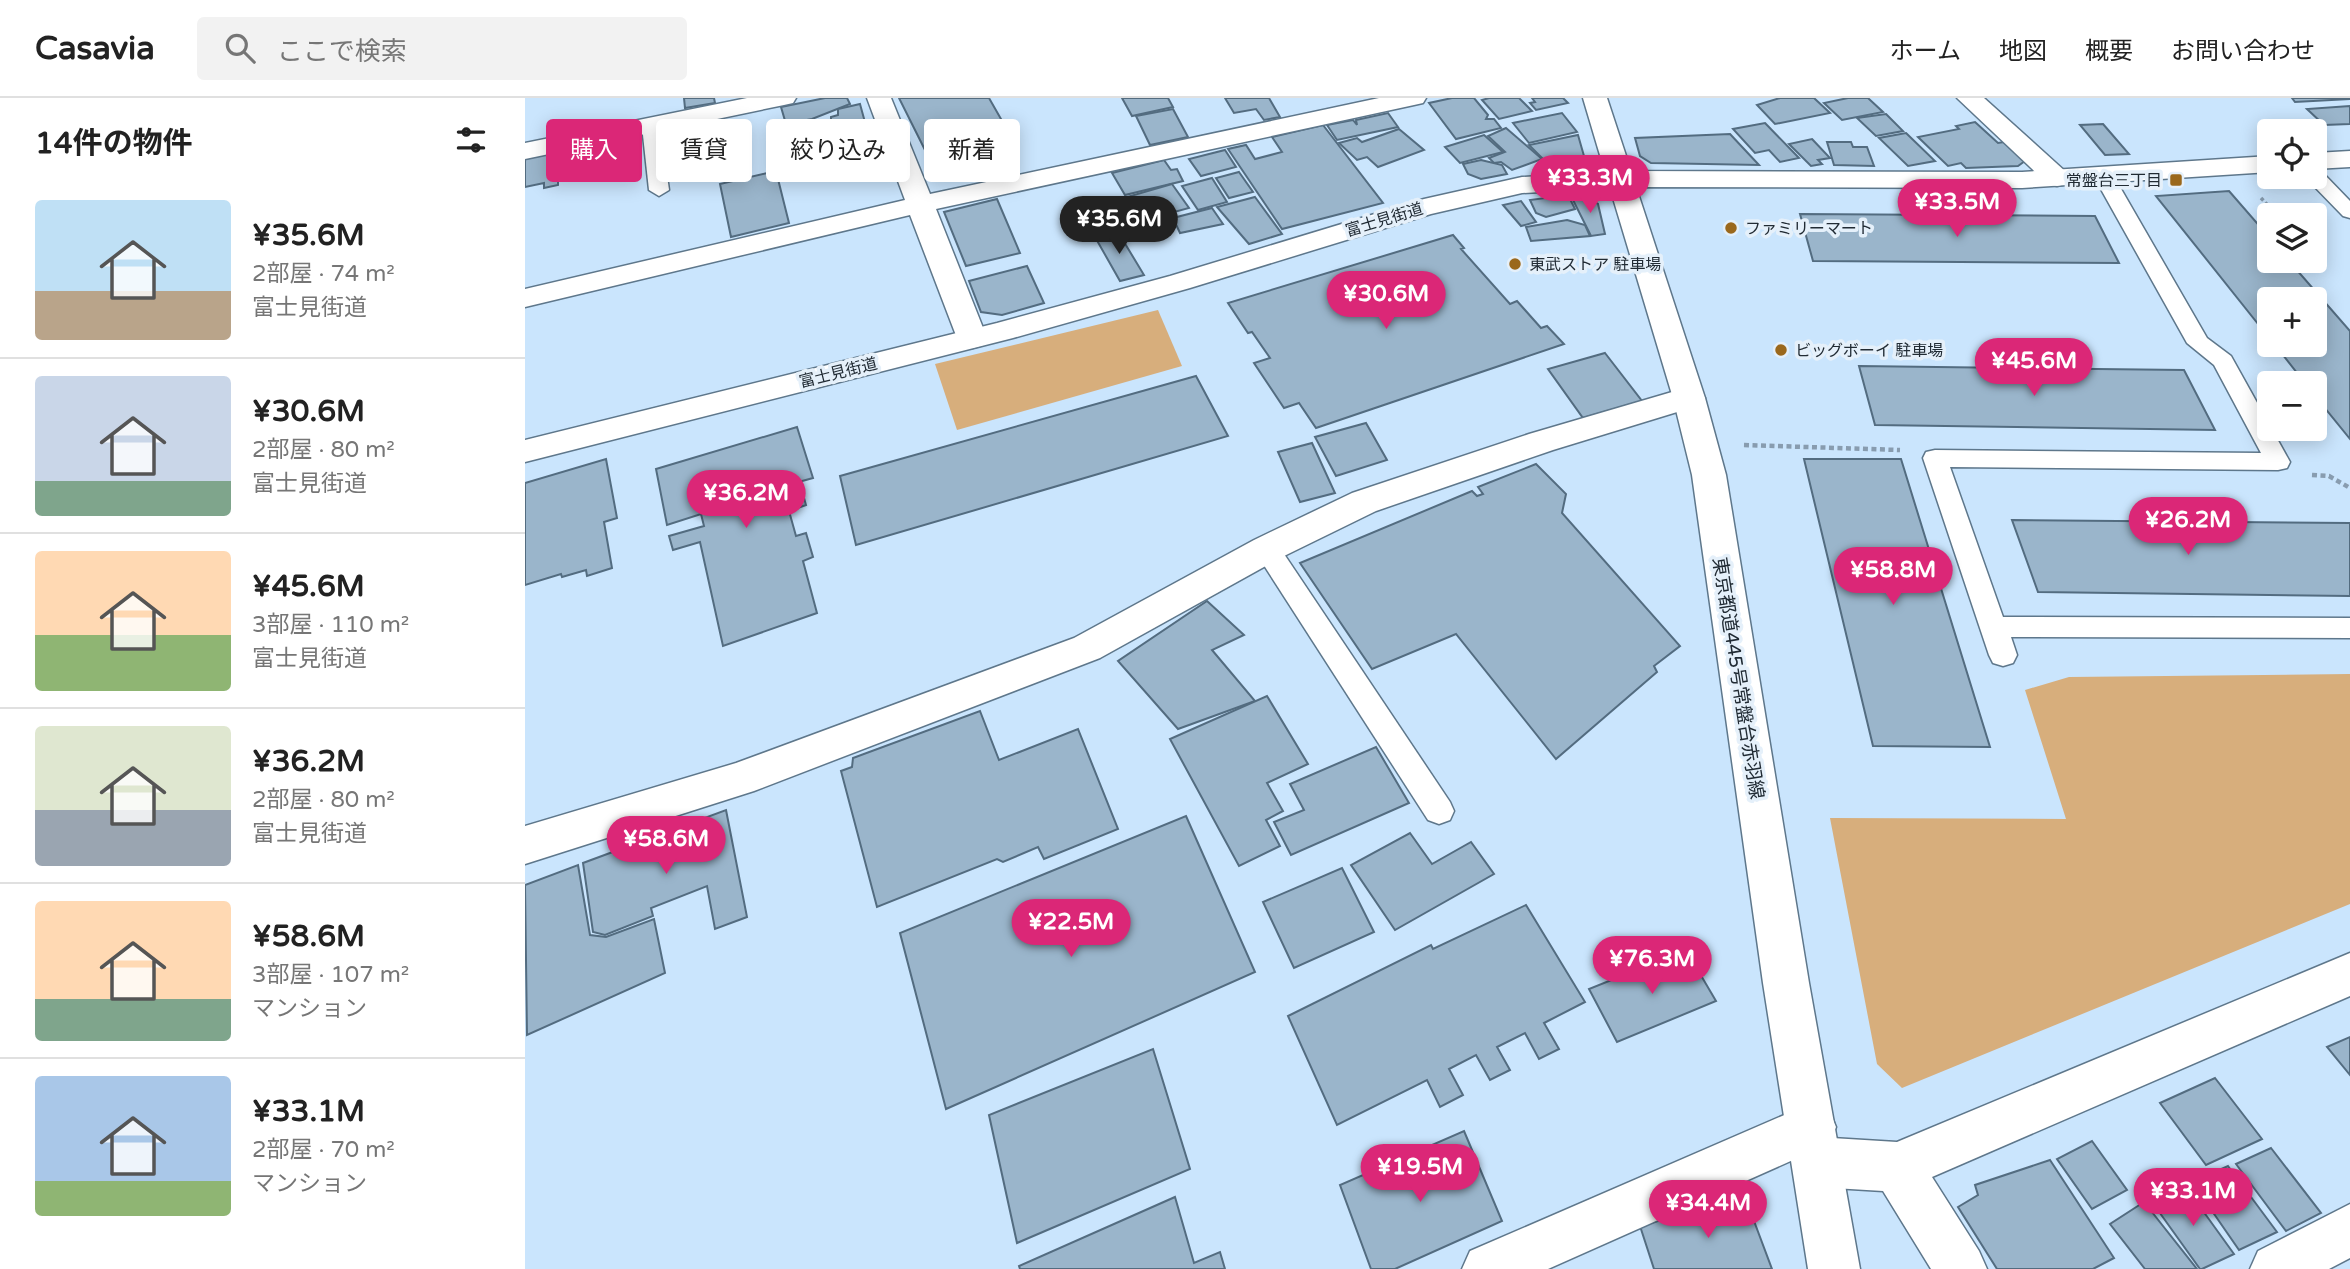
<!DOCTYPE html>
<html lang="ja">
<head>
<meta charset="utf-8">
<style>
  :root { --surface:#fff; --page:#f2f2f2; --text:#222; --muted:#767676; --line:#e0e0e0; --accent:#db2777 }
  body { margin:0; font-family:"Varela Round","Noto Sans JP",sans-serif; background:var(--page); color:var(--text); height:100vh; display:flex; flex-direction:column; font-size:26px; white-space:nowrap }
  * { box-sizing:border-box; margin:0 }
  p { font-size:23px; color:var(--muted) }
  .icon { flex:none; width:38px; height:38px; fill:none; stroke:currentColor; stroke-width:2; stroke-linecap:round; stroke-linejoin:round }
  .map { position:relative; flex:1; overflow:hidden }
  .details { display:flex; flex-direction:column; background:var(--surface); width:525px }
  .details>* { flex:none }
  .guide { position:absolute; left:21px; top:21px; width:665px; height:63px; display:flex; gap:14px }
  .fabs { position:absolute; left:1732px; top:21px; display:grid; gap:14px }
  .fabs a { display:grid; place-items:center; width:70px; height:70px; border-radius:7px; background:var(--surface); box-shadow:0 4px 18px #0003; font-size:35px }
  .price { position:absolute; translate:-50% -60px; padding:0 16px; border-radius:24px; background:var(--accent); color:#fff; font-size:23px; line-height:46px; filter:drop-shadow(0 2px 4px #0008) }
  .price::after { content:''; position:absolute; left:50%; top:42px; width:21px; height:16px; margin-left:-10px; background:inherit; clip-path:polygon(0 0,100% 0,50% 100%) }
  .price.active { background:#222; color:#fff }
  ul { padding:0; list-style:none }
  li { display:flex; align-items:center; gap:21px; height:175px; padding:0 35px }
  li+li { border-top:2px solid var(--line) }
  li span { display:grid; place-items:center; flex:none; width:196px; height:140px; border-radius:7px; color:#555 }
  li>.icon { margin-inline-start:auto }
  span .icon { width:84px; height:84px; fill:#fffc; stroke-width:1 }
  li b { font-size:30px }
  h2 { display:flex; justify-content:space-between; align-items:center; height:84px; padding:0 35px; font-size:30px }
  .tag { padding:0 24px; border-radius:7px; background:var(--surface); box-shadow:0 4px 18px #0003; font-size:24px; line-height:63px }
  .tag.active { background:var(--accent); color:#fff }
  header { display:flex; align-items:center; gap:42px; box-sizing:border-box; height:98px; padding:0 35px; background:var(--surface); border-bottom:2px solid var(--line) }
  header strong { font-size:33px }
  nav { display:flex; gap:38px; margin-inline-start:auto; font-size:24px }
  .search { width:490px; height:63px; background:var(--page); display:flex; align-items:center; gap:18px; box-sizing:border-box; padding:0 24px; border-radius:7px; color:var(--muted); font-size:26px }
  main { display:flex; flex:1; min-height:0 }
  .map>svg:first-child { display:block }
  .green { fill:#d7ae7c }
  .building { fill:#9ab5cb; stroke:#536c80; stroke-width:2 }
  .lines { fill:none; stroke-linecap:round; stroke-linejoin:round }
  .lane-casing { stroke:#5e778b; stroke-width:3 }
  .street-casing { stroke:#5e778b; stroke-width:3 }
  .secondary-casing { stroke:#5e778b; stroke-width:3 }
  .path-far1 { stroke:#889caf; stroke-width:3.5; stroke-dasharray:3.5 2.5; stroke-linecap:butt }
  .path { stroke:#889caf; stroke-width:4.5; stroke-dasharray:5 3.5; stroke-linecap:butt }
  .lane { fill:#fff; fill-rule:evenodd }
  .street { fill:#fff; fill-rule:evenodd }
  .secondary { fill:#fff; fill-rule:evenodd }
  .poi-dot { fill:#9a681c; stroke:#e5f0fa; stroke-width:2.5 }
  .labels { text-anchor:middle; stroke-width:7; stroke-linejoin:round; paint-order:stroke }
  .far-poi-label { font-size:16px; fill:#212b34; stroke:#e5f0fa; text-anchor:start }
  .far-street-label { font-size:16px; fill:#212b34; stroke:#e5f0fa }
  .street-label { font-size:19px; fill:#212b34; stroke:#e5f0fa }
</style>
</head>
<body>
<header>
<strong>Casavia</strong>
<div class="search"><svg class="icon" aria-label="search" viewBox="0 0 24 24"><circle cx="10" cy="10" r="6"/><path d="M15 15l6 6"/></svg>ここで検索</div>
<nav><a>ホーム</a><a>地図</a><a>概要</a><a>お問い合わせ</a></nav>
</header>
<main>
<section class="details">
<h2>14件の物件<svg class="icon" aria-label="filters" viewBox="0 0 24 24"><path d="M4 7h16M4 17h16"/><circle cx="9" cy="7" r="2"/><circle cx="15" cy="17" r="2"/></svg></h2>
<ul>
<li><span style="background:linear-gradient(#bfe0f5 65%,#b9a48a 0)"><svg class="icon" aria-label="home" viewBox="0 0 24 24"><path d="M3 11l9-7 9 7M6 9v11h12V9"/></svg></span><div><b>¥35.6M</b><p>2部屋 · 74 m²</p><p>富士見街道</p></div></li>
<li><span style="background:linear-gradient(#c9d6e8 75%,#7fa58c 0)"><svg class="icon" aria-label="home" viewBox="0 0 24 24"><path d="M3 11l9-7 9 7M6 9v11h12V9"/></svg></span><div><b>¥30.6M</b><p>2部屋 · 80 m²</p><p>富士見街道</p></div></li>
<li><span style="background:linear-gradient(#ffd9b3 60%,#8fb573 0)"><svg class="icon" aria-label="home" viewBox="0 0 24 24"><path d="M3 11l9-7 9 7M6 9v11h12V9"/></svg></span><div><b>¥45.6M</b><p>3部屋 · 110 m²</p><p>富士見街道</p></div></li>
<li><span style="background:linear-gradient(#dfe7d0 60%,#9aa5b1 0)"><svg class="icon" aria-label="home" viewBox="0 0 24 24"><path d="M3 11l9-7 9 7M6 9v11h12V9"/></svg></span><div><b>¥36.2M</b><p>2部屋 · 80 m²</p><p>富士見街道</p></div></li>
<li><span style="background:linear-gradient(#ffd9b3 70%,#7fa58c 0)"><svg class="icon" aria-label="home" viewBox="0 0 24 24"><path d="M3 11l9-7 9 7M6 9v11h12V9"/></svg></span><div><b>¥58.6M</b><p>3部屋 · 107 m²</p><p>マンション</p></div></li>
<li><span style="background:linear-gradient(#a9c7e8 75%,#8fb573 0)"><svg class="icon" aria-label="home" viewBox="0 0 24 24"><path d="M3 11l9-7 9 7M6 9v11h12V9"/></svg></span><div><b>¥33.1M</b><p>2部屋 · 70 m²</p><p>マンション</p></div></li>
</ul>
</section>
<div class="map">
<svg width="1825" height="1171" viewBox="0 0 1825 1171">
  <rect width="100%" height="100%" fill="#cae5fd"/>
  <!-- green -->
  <g class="green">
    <path d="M633,212L657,268L432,332L410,266Z"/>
    <path d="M1825,576V806L1377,990L1352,966L1305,720L1541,721L1500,592L1544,579Z"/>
  </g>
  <!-- building -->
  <g class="building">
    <path d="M159,0H189L190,5L160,10Z"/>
    <path d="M300,0H322L325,6L287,21L261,26L256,9Z"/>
    <path d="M374,0H464L480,28L466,31L464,28L458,29L462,38L449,41L450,44L402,56Z"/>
    <path d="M597,0H643L648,9L607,18Z"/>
    <path d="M700,0H744L755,19L739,22L731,11L709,15Z"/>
    <path d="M927,0H949L963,17L961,21H969L976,30L931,41L904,5Z"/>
    <path d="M964,0H994L1007,13L974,21L957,2Z"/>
    <path d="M1007,0H1038L1043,5L1011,12L1005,5L1010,4Z"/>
    <path d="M1255,0H1289L1305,15L1250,26L1232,7Z"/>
    <path d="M1323,0H1343L1358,14L1317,22L1299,5Z"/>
    <path d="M1767,0H1825V1L1770,4Z"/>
    <path d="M335,6L341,28L272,44L267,35L306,22V19L313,17V11Z"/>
    <path d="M1825,8V26L1799,27L1782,11Z"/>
    <path d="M648,11L663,39L625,47L611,18Z"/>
    <path d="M863,15L873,29L812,42L802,27L828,22L832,27L831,22Z"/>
    <path d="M1037,15L1052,34L1004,45L988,25Z"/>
    <path d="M1361,16L1378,33L1351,38L1332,20Z"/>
    <path d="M1450,24L1473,45L1479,44L1500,63L1493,68L1441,70L1436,65L1423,68L1393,39L1434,31L1431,28Z"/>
    <path d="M1240,25L1274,60L1255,64L1244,52L1230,55L1208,31Z"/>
    <path d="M1578,26L1604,56L1580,57L1555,27Z"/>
    <path d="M798,27L858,105L757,131L703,51L721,47L730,61L757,54L747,39Z"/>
    <path d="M981,30L1017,61L987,72L976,64L969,65L964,60L980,54L963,38Z"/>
    <path d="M874,31L899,52L853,69L842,59L832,62L814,45L832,40L837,44Z"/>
    <path d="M1381,35L1410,63L1383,68L1354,40Z"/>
    <path d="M1205,36L1234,67L1126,65L1115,58L1110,40Z"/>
    <path d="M959,37L978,54L935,65L920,49Z"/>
    <path d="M1053,37L1059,58L1042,69L1028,71L1004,47Z"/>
    <path d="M1287,41L1305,60L1293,62L1297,66L1286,68L1264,46Z"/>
    <path d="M1302,44H1326L1328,49H1342L1349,68L1309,67Z"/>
    <path d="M80,46L84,69L50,77L49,70L40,72L41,81L33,83V87L19,90V85L0,89V61L40,52L42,64L55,61L53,52Z"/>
    <path d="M700,52L711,69L676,78L664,61Z"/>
    <path d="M639,62L646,72L652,71L658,83L600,97L587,75Z"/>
    <path d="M956,62L977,67L982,76L956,81L943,76L938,66Z"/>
    <path d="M251,73L264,125L206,139L195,86Z"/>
    <path d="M714,74L728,94L704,100L691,80Z"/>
    <path d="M687,80L702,104L673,112L657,88Z"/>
    <path d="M647,86L664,110L624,121L621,118L615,119L602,99Z"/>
    <path d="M1704,93L1745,140V163H1764L1825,233V341L1790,298V285H1780L1750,247H1790V201H1745V241L1631,98Z"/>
    <path d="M1043,97L1050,111L1021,119L1011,115L1005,102Z"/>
    <path d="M1059,98L1073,106L1080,136L1066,138L1047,100Z"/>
    <path d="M730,99L757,136L724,146L692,109Z"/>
    <path d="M472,101L495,155L441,168L419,114Z"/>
    <path d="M996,103L1011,124L996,128L978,107Z"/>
    <path d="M687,110L698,126L655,135L648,120Z"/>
    <path d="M1275,116L1570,118L1594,165L1288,163Z"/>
    <path d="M1042,122L1060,127L1065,138L1006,143L1001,129Z"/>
    <path d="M593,134L619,177L595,183L570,139Z"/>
    <path d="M928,137L939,150L936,151L985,206L992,203L1016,230L1022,228L1039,246L791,330L774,305L759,310L729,265L745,260L727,234L723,235L703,205Z"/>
    <path d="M502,168L519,205L477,217L456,214L444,183Z"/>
    <path d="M1080,255L1117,303L1058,320L1023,271Z"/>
    <path d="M1334,268L1659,272L1690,332L1350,327Z"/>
    <path d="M671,278L703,338L331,447L315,378Z"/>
    <path d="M841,325L862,362L811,378L790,339Z"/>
    <path d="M272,329L288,380L259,388L261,394L276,389L281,407L264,413L271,438L281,435L288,459L278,463L292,515L198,548L175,444L148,452L144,438L179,428L176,416L142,427L131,371Z"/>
    <path d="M787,345L810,395L775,404L753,354Z"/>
    <path d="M81,361L92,420L79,424L87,470L62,478L61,472L37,479L36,476L0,487V385Z"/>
    <path d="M1279,361H1376L1465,649L1348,648Z"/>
    <path d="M1011,366L1041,396L1037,415L1155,548L1129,568L1132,574L1031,661L931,536L847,571L775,465L947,393L952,398L958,396L953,389Z"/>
    <path d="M1487,422L1825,425V498L1513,494Z"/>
    <path d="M682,503L719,537L687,552L730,603L653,631L593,563Z"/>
    <path d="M742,598L783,666L742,685L758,713L741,722L755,748L714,768L645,641Z"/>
    <path d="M455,613L474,662L553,631L593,731L519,761L513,749L478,764L472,761L352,809L316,673L327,669L328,660Z"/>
    <path d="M851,649L884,705L766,757L749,724L779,712L765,686Z"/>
    <path d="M201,712L222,819L190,831L182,788L126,810L128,818L80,837L68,834L58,765Z"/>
    <path d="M661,718L730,874L421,1011L375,835Z"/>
    <path d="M885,735L907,766L946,744L969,776L870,832L826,767Z"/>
    <path d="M53,767L65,837L81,839L129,821L140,875L2,937L0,787Z"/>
    <path d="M817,770L849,834L769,870L738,804Z"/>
    <path d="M1001,807L1060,904L1019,925L1034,951L1014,961L1000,935L972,949L985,972L965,982L951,957L924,971L938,997L915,1009L902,982L812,1027L763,918L906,847L908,851Z"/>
    <path d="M1161,852L1191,903L1092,944L1064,891Z"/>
    <path d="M1825,939V977L1802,949Z"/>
    <path d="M628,951L665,1071L492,1145L464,1017Z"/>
    <path d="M1690,980L1737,1041L1681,1067L1635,1005Z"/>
    <path d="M939,1033L977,1123L870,1171H846L815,1087Z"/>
    <path d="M1567,1043L1602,1092L1567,1111L1532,1061Z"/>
    <path d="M1746,1050L1796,1115L1761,1133L1711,1066Z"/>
    <path d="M1525,1062L1589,1160L1568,1171H1472L1433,1109L1453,1097L1450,1087Z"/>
    <path d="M1703,1068L1752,1134L1714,1152L1667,1084Z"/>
    <path d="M1660,1088L1709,1156L1677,1171H1675L1627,1104Z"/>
    <path d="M650,1099L669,1165L695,1154L700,1171H495L494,1168Z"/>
    <path d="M1220,1099L1247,1171H1129L1115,1128Z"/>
    <path d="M1619,1104L1672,1171H1620L1585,1126Z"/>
  </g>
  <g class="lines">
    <defs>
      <g id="lane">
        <path d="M126,22L135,28L144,92L134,98L124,92L117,28Z"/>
        <path d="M1578,71L1588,77L1682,240L1706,258L1765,364L1762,370L1753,372L1425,369L1478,519L1825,520V540L1486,539L1492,557L1488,565L1478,568L1468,565L1464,557L1398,360L1401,354L1410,352L1736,355L1689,267L1662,245L1568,77Z"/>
        <path d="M1790,72L1797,74L1825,103V120L1818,118L1783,82L1781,79H1790Z"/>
        <path d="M742,442L751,444L925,704L929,713L925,722L914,726L903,722L733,458L729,451L733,444Z"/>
      </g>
      <g id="street">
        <path d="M222,0H271L268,5L259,7L0,61V45Z"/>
        <path d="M342,0H366L405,96L854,0H901L898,5L889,7L411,111L462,240L458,247L447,250L436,247L432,240L385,117L0,209V191L380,102Z"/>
        <path d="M1432,0H1459L1541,74L1545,80L1541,86L1532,88L1523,86Z"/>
        <path d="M1164,289L1175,293L1180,300L1175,307L1028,352L851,413L755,460L575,560L229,693L0,766V728L211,665L549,540L729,442L827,395L1004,336Z"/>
        <path d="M1825,855V898L1407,1079L1454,1153L1462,1171H1406L1358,1093L1292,1089L1274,1082L1268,1062L1023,1171H937L945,1153L1287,1005L1304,1012L1311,1029L1307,1040L1372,1044Z"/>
        <path d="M1825,1106V1160L1804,1171H1725L1733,1153Z"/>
      </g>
      <g id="secondary">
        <path d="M1058,0H1082L1106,73L1497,74L1745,58V74L1497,90L1111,89L1180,300L1201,377L1284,885L1335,1171H1283L1238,885L1167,377L1148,300L1085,90L997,95L906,116L665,190L488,240L0,364V342L472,225L645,178L899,101L997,79L1080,74Z"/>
        <path d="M1825,53V69L1790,71V55Z"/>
      </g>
    </defs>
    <!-- lane casing -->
    <use href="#lane" class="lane-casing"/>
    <!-- street casing -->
    <use href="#street" class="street-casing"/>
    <!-- secondary casing -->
    <use href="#secondary" class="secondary-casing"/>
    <!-- path-far1 -->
    <path class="path-far1" d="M1736,100L1752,117"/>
    <!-- path -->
    <g class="path">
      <path d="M1219,347L1375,352"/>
      <path d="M1787,377L1804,378L1825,390"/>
    </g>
    <!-- lane -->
    <use href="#lane" class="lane"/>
    <!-- street -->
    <use href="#street" class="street"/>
    <!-- secondary -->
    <use href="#secondary" class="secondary"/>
  </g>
  <!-- markers -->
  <g class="poi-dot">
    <rect x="1644" y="75" width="14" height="14" rx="3.5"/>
    <circle cx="1206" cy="130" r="7"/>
    <circle cx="990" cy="166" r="7"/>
    <circle cx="1256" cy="252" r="7"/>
  </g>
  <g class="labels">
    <!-- far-poi labels -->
    <g class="far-poi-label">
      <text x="1637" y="88" text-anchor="end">常盤台三丁目</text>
      <text x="1220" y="136">ファミリーマート</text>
      <text x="1004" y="172">東武ストア 駐車場</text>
      <text x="1270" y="258">ビッグボーイ 駐車場</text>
    </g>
    <!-- far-street labels -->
    <g class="far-street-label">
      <text transform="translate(859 121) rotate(-17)" y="6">富士見街道</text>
      <text transform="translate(313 274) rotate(-14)" y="6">富士見街道</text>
    </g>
    <!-- street labels -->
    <g class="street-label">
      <text transform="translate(1214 580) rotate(81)" y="7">東京都道445号常盤台赤羽線</text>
    </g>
  </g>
</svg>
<div class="fabs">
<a><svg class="icon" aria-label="locate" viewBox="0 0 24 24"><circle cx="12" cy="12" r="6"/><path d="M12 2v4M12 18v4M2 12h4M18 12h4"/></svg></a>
<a><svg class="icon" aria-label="layers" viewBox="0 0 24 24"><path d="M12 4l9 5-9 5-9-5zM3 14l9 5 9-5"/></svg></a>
<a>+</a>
<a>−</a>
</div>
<b class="price" style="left:1065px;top:117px">¥33.3M</b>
<b class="price" style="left:1432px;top:141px">¥33.5M</b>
<b class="price active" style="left:594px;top:158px">¥35.6M</b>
<b class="price" style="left:861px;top:233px">¥30.6M</b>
<b class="price" style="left:1509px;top:300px">¥45.6M</b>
<b class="price" style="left:221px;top:432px">¥36.2M</b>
<b class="price" style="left:1663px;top:459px">¥26.2M</b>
<b class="price" style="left:1368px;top:509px">¥58.8M</b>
<b class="price" style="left:141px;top:778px">¥58.6M</b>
<b class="price" style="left:546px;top:861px">¥22.5M</b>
<b class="price" style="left:1127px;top:898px">¥76.3M</b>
<b class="price" style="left:895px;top:1106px">¥19.5M</b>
<b class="price" style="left:1668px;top:1130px">¥33.1M</b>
<b class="price" style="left:1183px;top:1142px">¥34.4M</b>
<div class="guide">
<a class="tag active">購入</a>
<a class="tag">賃貸</a>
<a class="tag">絞り込み</a>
<a class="tag">新着</a>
</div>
</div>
</main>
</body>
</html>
